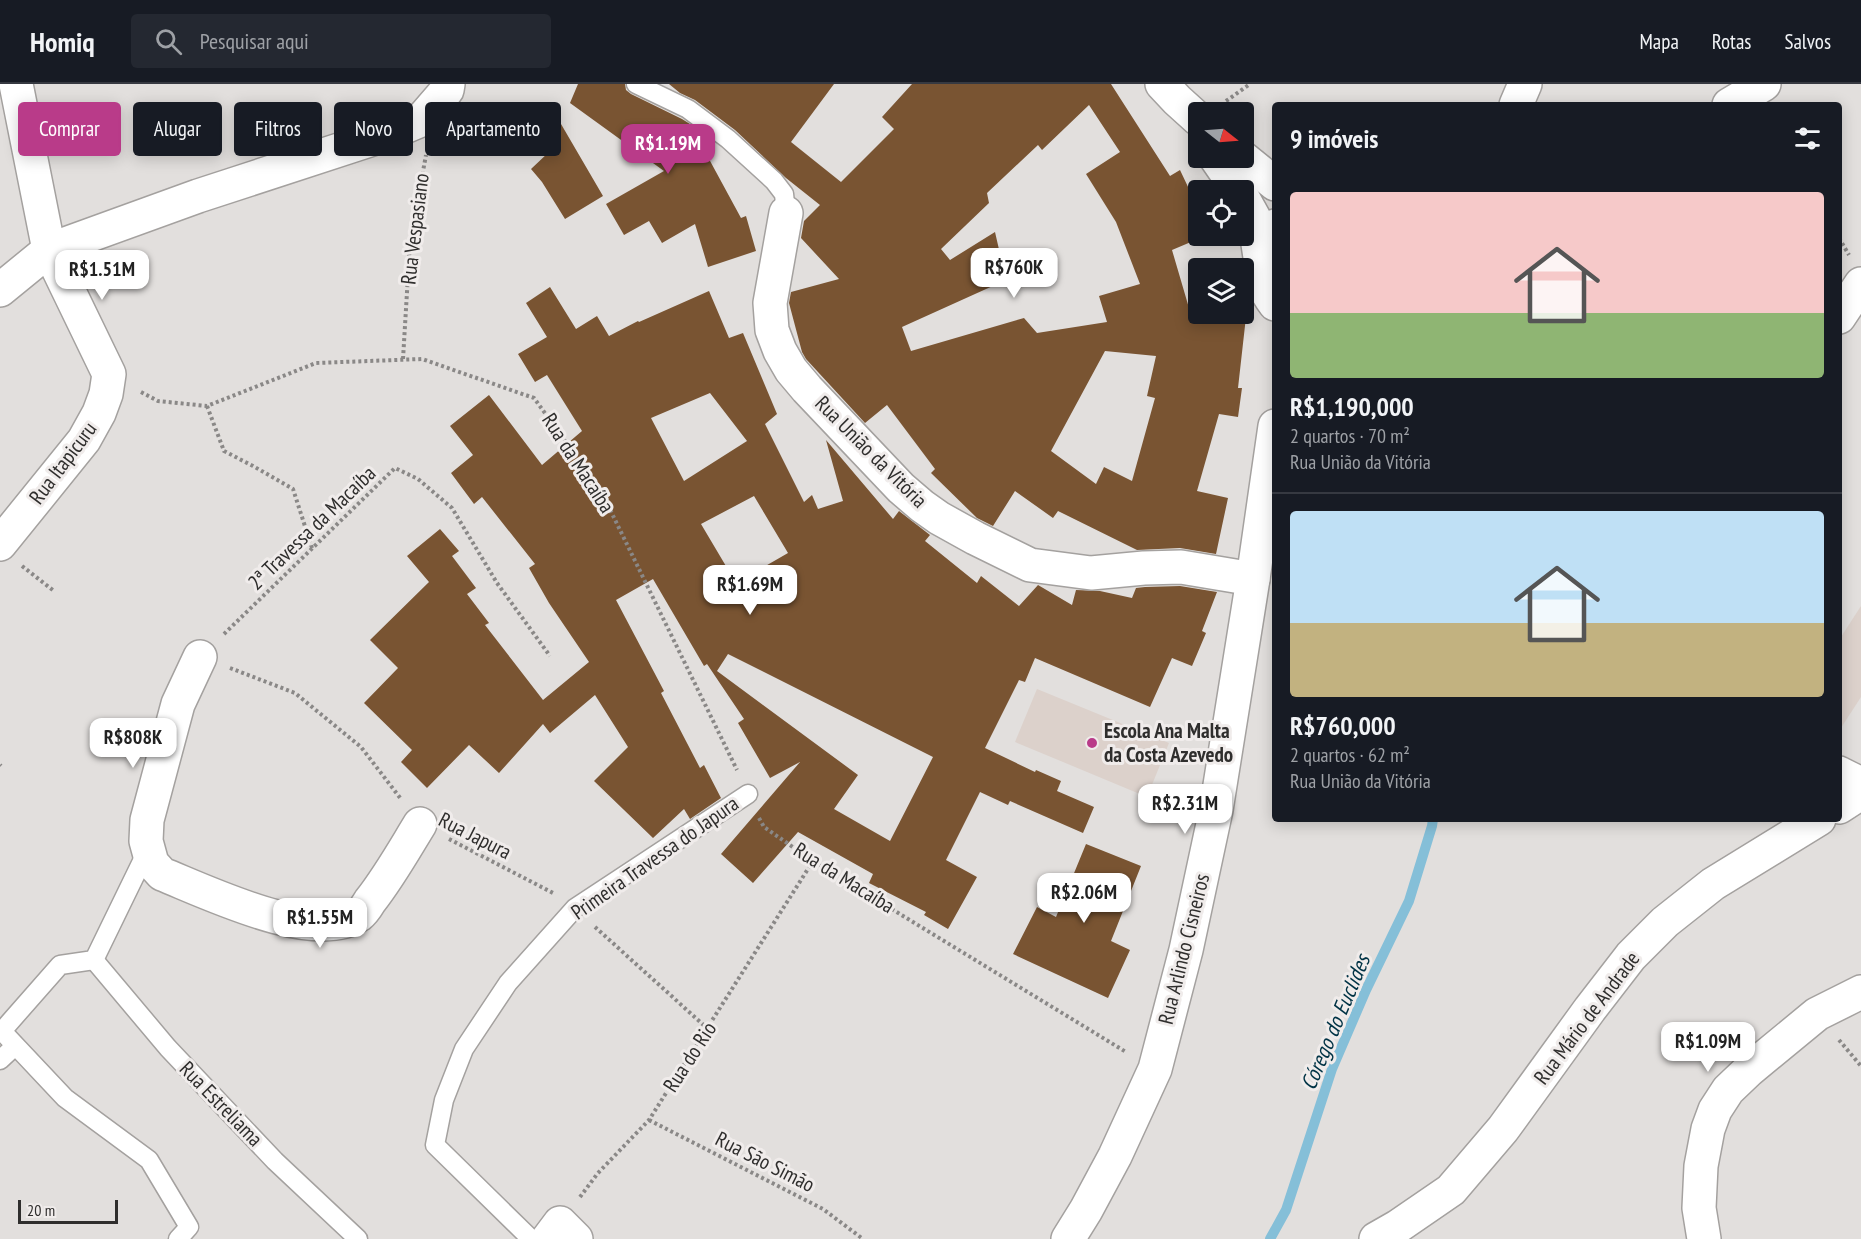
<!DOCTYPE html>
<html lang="pt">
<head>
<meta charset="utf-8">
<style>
  :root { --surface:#171b24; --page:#242831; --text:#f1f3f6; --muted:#9ea1a6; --line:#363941; --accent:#b93b89 }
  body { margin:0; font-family:"PT Sans Narrow",sans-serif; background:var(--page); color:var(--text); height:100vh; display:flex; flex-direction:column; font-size:22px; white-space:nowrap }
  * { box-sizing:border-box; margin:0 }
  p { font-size:20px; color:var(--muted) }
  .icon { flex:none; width:33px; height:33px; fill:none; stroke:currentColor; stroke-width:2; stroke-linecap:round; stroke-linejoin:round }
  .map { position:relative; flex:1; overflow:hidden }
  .sheet { position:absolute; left:1272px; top:18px; width:570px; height:720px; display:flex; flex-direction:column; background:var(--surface); border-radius:6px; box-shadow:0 3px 15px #0003 }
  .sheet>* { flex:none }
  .guide { position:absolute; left:18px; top:18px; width:570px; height:54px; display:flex; gap:12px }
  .needle { width:39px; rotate:107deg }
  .tools { position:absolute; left:1188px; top:18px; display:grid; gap:12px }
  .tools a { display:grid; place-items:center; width:66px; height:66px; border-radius:6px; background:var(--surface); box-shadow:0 3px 15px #0003; font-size:30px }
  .scale { position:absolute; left:18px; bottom:15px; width:100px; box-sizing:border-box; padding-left:6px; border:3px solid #2f2e2d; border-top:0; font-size:16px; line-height:21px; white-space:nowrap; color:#2f2e2d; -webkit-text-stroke:4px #f0eceb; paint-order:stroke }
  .price { position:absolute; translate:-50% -51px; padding:0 14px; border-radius:12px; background:#fff; color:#222; font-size:20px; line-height:39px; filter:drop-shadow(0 2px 3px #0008) }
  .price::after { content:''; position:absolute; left:50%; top:36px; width:18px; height:14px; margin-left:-9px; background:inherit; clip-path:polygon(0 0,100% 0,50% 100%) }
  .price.selected { background:var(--accent); color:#fff }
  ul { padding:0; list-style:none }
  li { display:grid; align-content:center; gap:12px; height:318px; padding:0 18px }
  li+li { border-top:2px solid var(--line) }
  li span { display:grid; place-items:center; height:186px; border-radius:6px; color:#555 }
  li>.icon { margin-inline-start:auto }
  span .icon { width:108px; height:108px; fill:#fffc; stroke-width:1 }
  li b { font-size:26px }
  h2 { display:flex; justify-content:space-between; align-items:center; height:72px; padding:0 18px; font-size:26px }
  .chip { padding:0 21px; border-radius:6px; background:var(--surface); box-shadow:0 3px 15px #0003; font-size:21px; line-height:54px }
  .chip.selected { background:var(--accent); color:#fff }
  header { display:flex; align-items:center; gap:36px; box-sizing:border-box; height:84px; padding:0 30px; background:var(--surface); border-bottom:2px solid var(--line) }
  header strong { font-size:28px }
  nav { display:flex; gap:33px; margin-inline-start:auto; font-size:21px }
  .search { width:420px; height:54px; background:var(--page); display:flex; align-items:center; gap:15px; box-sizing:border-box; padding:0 21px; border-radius:6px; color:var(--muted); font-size:22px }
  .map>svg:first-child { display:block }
  .built { fill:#dcd1cb }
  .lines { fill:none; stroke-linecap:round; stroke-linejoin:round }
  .stream { stroke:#85bfd8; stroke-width:10 }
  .building { fill:#795432; fill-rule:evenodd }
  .service-casing { stroke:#a4a19f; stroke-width:21 }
  .minor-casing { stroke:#a4a19f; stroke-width:36 }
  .secondary-casing { stroke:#a4a19f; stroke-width:36 }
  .path { stroke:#8a8887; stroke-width:4; stroke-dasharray:3 3; stroke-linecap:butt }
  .service { stroke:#fff; stroke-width:18 }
  .minor { stroke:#fff; stroke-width:33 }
  .secondary { stroke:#fff; stroke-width:33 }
  .poi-dot { fill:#b93b89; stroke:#f0eceb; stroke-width:2 }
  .labels { text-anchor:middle; stroke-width:6; stroke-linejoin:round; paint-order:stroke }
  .street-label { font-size:21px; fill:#2f2e2d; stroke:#f0eceb }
  .poi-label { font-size:21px; font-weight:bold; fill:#2f2e2d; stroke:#f0eceb; text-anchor:start }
  .water-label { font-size:22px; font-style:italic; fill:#003345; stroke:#f0eceb }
</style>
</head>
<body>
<header>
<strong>Homiq</strong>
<div class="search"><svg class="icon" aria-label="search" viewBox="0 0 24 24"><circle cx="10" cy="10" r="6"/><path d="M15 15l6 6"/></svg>Pesquisar aqui</div>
<nav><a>Mapa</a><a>Rotas</a><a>Salvos</a></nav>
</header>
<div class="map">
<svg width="1861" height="1155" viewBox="0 0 1861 1155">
  <rect width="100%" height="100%" fill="#e2dfdd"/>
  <!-- built -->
  <g class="built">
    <path d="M1861,522V613L1839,647V556Z"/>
    <path d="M1037,605L1169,659L1147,713L1015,658Z"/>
  </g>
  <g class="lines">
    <!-- stream -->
    <path class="stream" d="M1270,1155L1286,1126L1332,985L1366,906L1409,817L1432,742L1433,735"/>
  </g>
  <!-- building -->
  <g class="building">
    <path d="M578,0H625L626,6L631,10L682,35L690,40L741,134L746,132L756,167L708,183L695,140L662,159L649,137L624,151L606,120L664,87L570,19Z"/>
    <path d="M669,0H834L791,58L841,98L894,45L882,33L912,0H1111L1170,92L1180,86L1198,124V155L1172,166L1189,224L1198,223V230H1244V216L1248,215L1238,304H1242L1238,333L1219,330L1197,407L1228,414L1216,470L1180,464L1137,466L1058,427L1053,434L1015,407L993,442L977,434L931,389L935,385L887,321L865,339L806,275L802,268L789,219L791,208L839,195L801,154L804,137L820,121L786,94L735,46L695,16L680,9ZM1089,21L1120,68L1086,90L1116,138L1140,200L1099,212L1107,238L1037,249L1024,234L911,267L902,243L1006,196L995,148L950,176L941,165L989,119L987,109L1038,61L1042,66ZM1105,267L1156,272L1147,312L1155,314L1132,397L1104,383L1096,400L1051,367Z"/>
    <path d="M561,40L603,112L565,135L542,98L531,85L549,68Z"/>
    <path d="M550,203L576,245L597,232L609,252L638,237L639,238L709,207L729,254L743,249L777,330L765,340L804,418L812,411L818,425L843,417L826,356L893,435L899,427L930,451L925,457L977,499L981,492L1019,522L1038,501L1072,521L1076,506L1100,507L1132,514L1136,504L1145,503L1180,502L1217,508L1202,547L1206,549L1192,582L1172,574L1150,623L1035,574L1025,598L1019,596L985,664L1035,688L1036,686L1061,697L1057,707L1094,723L1083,749L1010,717L1008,721L980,708L946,776L977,793L948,845L924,831L926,828L869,799L873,790L798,748L753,799L721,770L800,678L770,694L738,639L744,635L707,580L704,582L653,495L616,516L664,607L661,609L700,684L704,681L721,714L690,735L684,725L653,754L594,697L628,663L595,611L550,649L543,640L499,689L469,661L427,704L401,678L412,666L364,619L398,584L370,556L429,498L407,472L440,445L459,467L452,472L476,504L467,510L489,539L485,541L543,616L589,578L549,519L529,484L535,480L482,413L474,420L451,389L473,371L450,342L489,311L542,381L582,347L547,291L535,298L518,270L547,253L526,219ZM710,309L747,357L684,397L651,334ZM754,412L788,469L736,499L701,440ZM728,570L933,673L890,757L834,725L858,691L717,587Z"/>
    <path d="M1086,760L1141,782L1111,857L1130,866L1108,914L1013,870L1037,823L1056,833Z"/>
  </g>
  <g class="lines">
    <defs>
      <g id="service">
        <path d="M636,0L688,25L728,55L774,97L784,110L786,129"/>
        <path d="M94,876L168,964L275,1077L358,1155"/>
        <path d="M0,945L65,1014L149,1076L189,1143L178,1155"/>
        <path d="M2,947L60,881L94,876L148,765"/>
        <path d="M0,976L15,962"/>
        <path d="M531,1155L435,1061L444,1016L464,965L508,899L575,824L748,710"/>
      </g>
      <g id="minor">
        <path d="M1516,21L1525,0"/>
        <path d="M786,129L770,219L772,246L780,267L791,286L807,305L901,404L922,422L939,434L975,454L1030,481L1091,489L1144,484L1181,483L1253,495"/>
        <path d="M0,206L49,166L198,112L388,50L421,36L447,6L448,0"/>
        <path d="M1839,233L1861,200"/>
        <path d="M0,460L84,356L99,329L106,310L109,290L49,166L16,0"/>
        <path d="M200,573L178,620L147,736L146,757L152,779L162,790C207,808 315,861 359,831C363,828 367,822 370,817C389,793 404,766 420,740"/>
        <path d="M1839,689L1861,700"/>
        <path d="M1839,723L1861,709"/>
        <path d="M548,1155L560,1139L576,1155"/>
        <path d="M1376,1155L1397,1143L1451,1106L1503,1045L1590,925L1631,872L1665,838L1713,800L1819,735"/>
        <path d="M1704,1155L1699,1124L1701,1082L1708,1045L1715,1026L1728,1006L1749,986L1817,930L1861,908"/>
      </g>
      <g id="secondary">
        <path d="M1162,0L1177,16L1198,35"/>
        <path d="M1729,21L1764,0"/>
        <path d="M1216,74L1238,106"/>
        <path d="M1243,74L1275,100"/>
        <path d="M1244,116L1254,134L1260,173"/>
        <path d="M1275,142C1256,170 1254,193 1275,220"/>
        <path d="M1068,1155L1086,1126L1115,1072L1155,985L1186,866L1216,726L1253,495L1275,342"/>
      </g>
    </defs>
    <!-- service casing -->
    <use href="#service" class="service-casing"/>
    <!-- minor casing -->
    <use href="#minor" class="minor-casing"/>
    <!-- secondary casing -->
    <use href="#secondary" class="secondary-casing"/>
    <!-- path -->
    <g class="path">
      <path d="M1226,17L1250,0"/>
      <path d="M1839,154L1849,171"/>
      <path d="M403,275L410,158L426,71"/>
      <path d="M141,308L158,317L207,322L316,279L422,275L534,314L600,405L737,686"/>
      <path d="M207,322L224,367L253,382L293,405L312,464"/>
      <path d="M22,482L54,507"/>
      <path d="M224,550L395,384L418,395L452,424L497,499L550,572"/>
      <path d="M230,584L295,609L361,663L401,715"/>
      <path d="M0,681L1,682"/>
      <path d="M759,734L764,743L813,777L1126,968"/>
      <path d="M449,755L555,810"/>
      <path d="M595,843L708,945"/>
      <path d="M1839,956L1861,982"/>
      <path d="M649,1036L823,1125L863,1155"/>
      <path d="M580,1113L598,1089L649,1036L813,777"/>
    </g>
    <!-- service -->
    <use href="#service" class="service"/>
    <!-- minor -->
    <use href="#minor" class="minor"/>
    <!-- secondary -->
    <use href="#secondary" class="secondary"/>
  </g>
  <!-- markers -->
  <circle class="poi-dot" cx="1092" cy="659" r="6"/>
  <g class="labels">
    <!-- street labels -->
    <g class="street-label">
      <text transform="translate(415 145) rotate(-83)" y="7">Rua Vespasiano</text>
      <text transform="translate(871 368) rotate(45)" y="7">Rua União da Vitória</text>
      <text transform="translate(63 379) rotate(-53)" y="7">Rua Itapicuru</text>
      <text transform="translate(578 379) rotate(57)" y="7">Rua da Macaíba</text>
      <text transform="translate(312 444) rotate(-44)" y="7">2ª Travessa da Macaíba</text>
      <text transform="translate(475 752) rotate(27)" y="7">Rua Japura</text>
      <text transform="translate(655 774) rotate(-35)" y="7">Primeira Travessa do Japura</text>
      <text transform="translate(844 794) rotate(32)" y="7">Rua da Macaíba</text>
      <text transform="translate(1184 865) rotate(-76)" y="7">Rua Arlindo Cisneiros</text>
      <text transform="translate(1587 934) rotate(-53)" y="7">Rua Mário de Andrade</text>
      <text transform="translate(690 973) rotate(-57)" y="7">Rua do Rio</text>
      <text transform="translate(221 1020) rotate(46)" y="7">Rua Estreliama</text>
      <text transform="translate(765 1078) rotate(27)" y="7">Rua São Simão</text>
    </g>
    <!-- poi labels -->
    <g class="poi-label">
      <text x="1104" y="654">Escola Ana Malta<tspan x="1104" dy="24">da Costa Azevedo</tspan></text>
    </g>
    <!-- water labels -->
    <g class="water-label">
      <text transform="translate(1335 938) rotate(-67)" y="8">Córego do Euclides</text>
    </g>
  </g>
</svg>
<div class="tools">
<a><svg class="needle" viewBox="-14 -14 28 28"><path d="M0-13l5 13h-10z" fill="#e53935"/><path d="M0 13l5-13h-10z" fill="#9ea1a6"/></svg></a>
<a><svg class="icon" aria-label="locate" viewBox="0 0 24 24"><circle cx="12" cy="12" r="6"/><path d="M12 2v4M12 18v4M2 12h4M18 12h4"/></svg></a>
<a><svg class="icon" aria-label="layers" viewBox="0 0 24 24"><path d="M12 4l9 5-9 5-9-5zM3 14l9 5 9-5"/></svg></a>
</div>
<div class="scale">20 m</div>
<b class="price selected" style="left:668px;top:91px">R$1.19M</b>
<b class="price" style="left:1014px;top:215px">R$760K</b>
<b class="price" style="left:102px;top:217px">R$1.51M</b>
<b class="price" style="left:750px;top:532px">R$1.69M</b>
<b class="price" style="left:133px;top:685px">R$808K</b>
<b class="price" style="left:1185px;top:751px">R$2.31M</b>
<b class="price" style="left:1084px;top:840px">R$2.06M</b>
<b class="price" style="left:320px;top:865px">R$1.55M</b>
<b class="price" style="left:1708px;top:989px">R$1.09M</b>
<div class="guide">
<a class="chip selected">Comprar</a>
<a class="chip">Alugar</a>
<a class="chip">Filtros</a>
<a class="chip">Novo</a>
<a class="chip">Apartamento</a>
</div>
<section class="sheet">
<h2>9 imóveis<svg class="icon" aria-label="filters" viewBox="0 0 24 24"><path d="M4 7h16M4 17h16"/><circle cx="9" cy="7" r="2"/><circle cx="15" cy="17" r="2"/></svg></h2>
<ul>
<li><span style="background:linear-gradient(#f6c9c9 65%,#8fb573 0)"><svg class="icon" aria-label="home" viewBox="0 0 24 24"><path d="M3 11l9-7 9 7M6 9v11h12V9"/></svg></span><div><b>R$1,190,000</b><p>2 quartos · 70 m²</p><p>Rua União da Vitória</p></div></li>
<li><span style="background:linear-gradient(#bfe0f5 60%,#c2b280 0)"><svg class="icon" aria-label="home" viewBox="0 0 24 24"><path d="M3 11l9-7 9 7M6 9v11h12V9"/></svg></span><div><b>R$760,000</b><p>2 quartos · 62 m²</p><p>Rua União da Vitória</p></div></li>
</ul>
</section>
</div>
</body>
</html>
